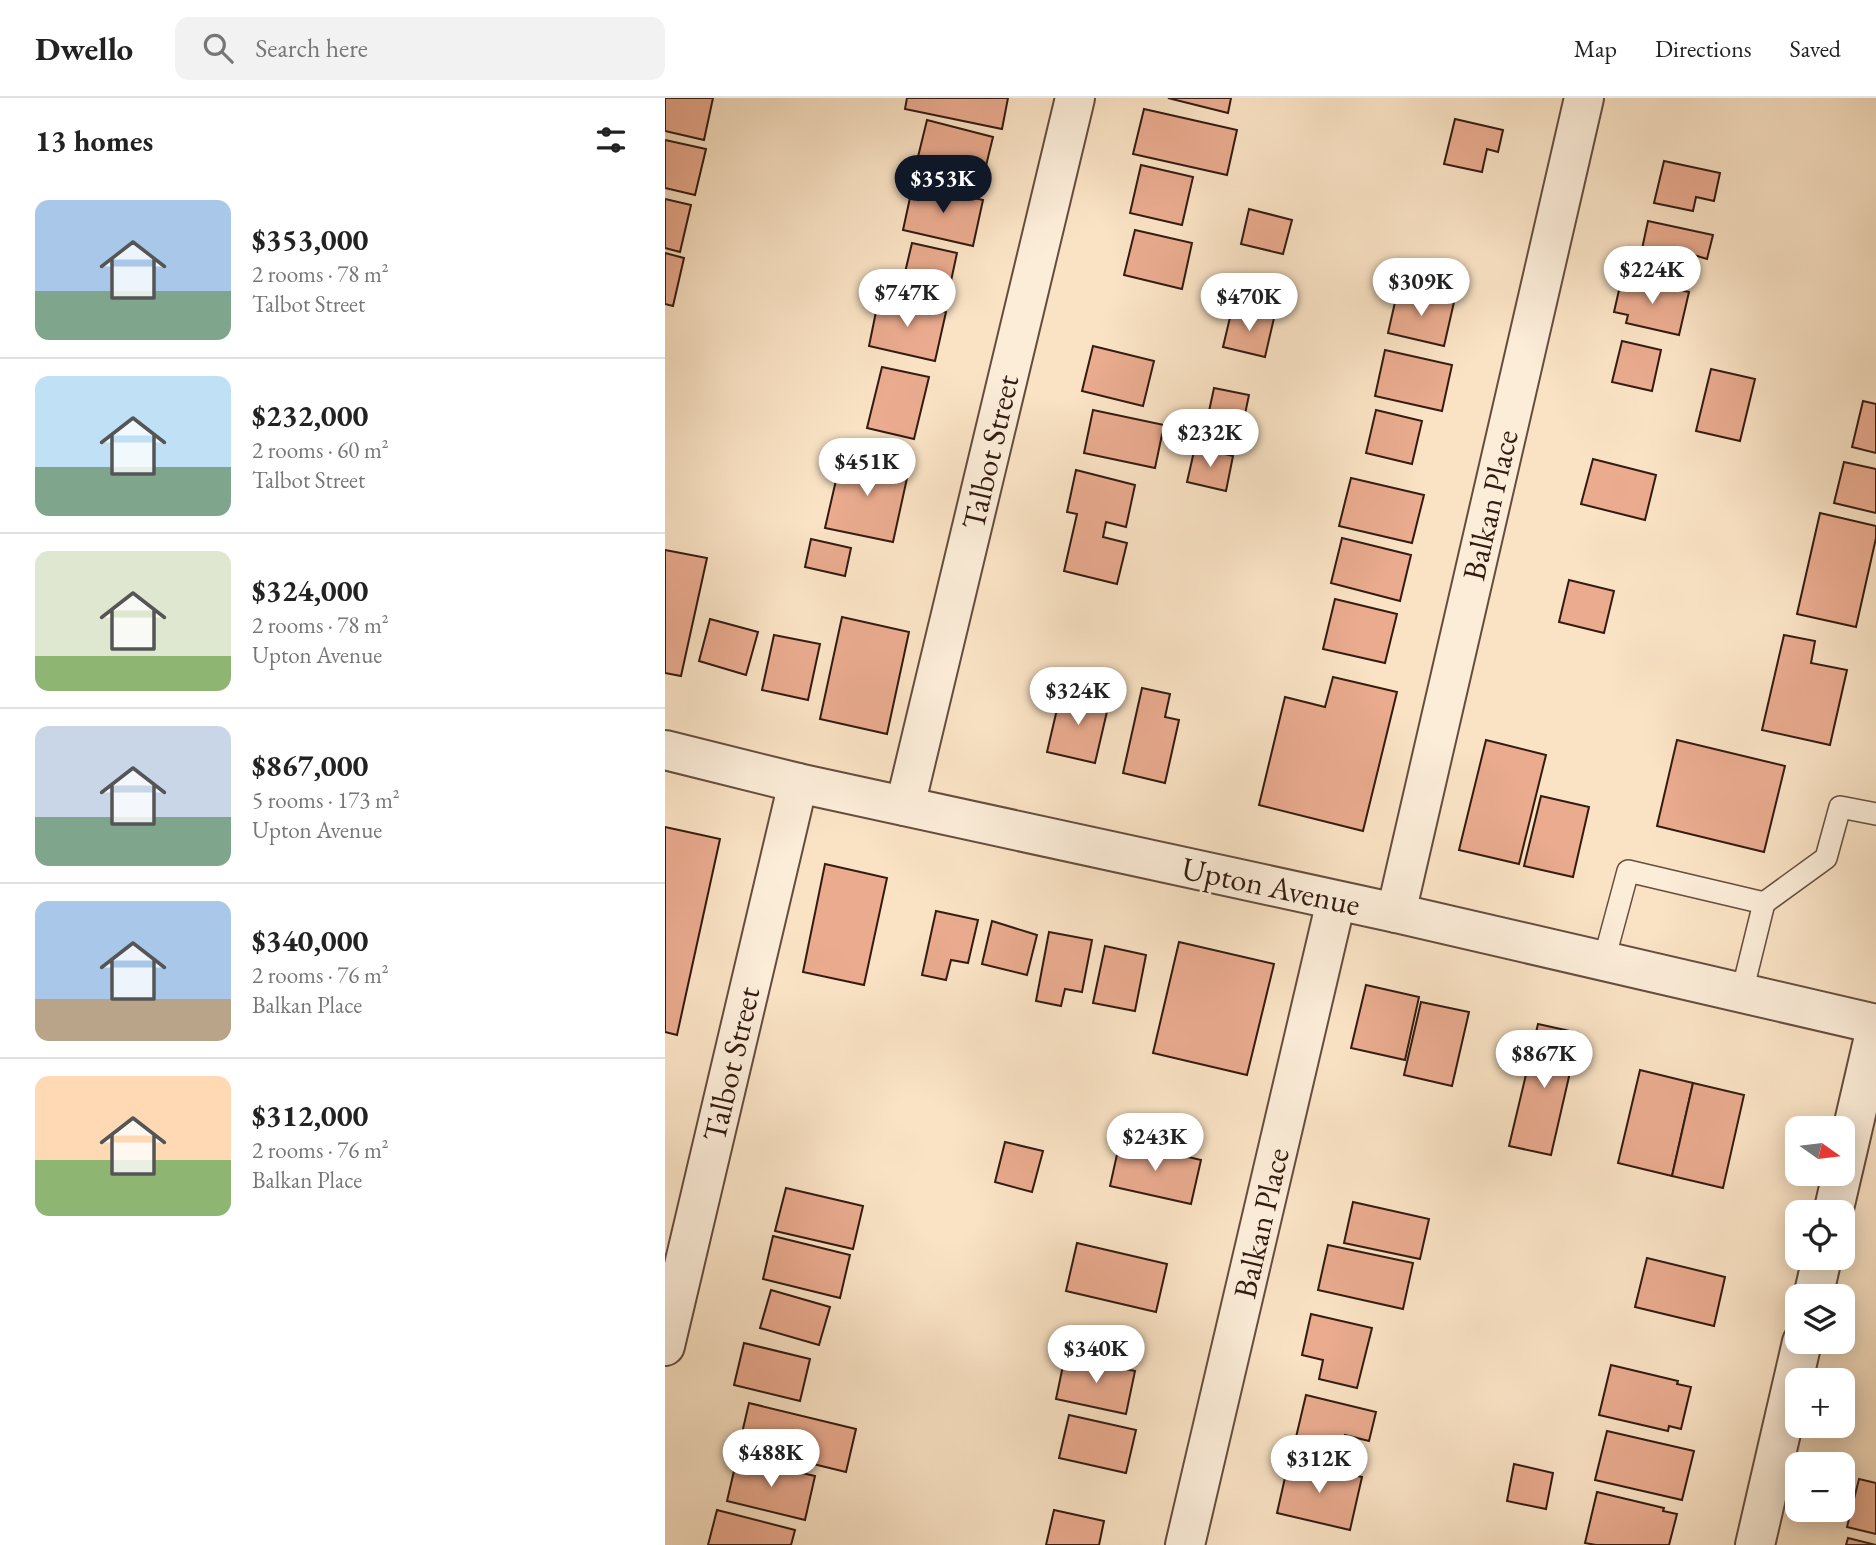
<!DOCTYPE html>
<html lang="en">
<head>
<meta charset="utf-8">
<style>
  :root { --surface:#fff; --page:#f2f2f2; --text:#222; --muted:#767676; --line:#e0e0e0; --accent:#111827 }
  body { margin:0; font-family:"EB Garamond",serif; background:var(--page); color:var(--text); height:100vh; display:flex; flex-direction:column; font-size:26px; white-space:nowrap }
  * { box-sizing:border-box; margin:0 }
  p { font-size:23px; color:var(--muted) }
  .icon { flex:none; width:38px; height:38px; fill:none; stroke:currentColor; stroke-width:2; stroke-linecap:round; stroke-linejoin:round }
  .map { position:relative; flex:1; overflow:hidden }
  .panel { display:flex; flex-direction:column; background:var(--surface); width:665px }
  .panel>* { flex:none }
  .needle { width:46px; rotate:104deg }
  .fabs { position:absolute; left:1120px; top:1018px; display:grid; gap:14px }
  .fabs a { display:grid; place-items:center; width:70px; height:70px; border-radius:14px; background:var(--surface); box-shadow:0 4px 18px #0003; font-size:35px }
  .price { position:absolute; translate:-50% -60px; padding:0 16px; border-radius:24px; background:#fff; color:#222; font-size:23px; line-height:46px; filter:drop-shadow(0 2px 4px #0008) }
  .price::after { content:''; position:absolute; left:50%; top:42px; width:21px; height:16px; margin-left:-10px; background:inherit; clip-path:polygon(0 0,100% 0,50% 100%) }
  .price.on { background:var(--accent); color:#fff }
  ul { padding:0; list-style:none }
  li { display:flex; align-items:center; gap:21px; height:175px; padding:0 35px }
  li+li { border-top:2px solid var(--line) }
  li span { display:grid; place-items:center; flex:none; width:196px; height:140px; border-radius:14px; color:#555 }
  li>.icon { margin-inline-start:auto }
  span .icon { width:84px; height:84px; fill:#fffc; stroke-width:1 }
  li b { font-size:30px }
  h2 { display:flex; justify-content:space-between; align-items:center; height:84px; padding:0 35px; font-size:30px }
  header { display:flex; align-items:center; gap:42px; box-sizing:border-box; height:98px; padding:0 35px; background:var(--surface); border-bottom:2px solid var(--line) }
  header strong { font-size:33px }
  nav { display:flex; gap:38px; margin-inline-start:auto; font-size:24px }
  .search { width:490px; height:63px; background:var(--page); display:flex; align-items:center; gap:18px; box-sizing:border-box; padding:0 24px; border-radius:14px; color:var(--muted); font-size:26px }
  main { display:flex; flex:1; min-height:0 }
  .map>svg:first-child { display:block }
  .building { fill:#eaab8f; stroke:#331b11; stroke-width:2 }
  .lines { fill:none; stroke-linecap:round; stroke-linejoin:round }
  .service-casing { stroke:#654d3e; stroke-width:24 }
  .minor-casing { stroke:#654d3e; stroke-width:42 }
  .tertiary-casing { stroke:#654d3e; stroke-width:42 }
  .service { stroke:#fcedd9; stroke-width:21 }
  .minor { stroke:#fcedd9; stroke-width:38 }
  .tertiary { stroke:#fcedd9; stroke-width:38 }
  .labels { text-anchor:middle; stroke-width:5; stroke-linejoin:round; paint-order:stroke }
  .street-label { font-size:32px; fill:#331b11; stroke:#fcedd9 }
</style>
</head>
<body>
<header>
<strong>Dwello</strong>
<div class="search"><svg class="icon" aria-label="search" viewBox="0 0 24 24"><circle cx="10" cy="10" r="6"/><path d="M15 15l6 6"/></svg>Search here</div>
<nav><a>Map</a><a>Directions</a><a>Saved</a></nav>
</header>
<main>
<section class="panel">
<h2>13 homes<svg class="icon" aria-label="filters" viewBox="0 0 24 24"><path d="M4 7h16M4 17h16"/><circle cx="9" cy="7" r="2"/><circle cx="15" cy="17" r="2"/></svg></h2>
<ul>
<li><span style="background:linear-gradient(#a9c7e8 65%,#7fa58c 0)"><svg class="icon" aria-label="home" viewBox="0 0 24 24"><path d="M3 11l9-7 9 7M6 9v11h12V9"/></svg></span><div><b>$353,000</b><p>2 rooms · 78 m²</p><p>Talbot Street</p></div></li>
<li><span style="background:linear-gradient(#bfe0f5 65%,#7fa58c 0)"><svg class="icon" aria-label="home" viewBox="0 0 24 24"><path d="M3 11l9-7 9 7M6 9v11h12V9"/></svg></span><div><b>$232,000</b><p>2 rooms · 60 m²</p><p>Talbot Street</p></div></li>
<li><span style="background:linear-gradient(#dfe7d0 75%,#8fb573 0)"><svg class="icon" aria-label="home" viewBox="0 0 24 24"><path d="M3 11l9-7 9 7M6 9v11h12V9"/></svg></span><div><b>$324,000</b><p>2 rooms · 78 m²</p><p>Upton Avenue</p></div></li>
<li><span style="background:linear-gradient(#c9d6e8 65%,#7fa58c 0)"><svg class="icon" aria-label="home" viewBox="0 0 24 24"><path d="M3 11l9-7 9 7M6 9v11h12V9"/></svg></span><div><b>$867,000</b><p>5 rooms · 173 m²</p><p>Upton Avenue</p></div></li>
<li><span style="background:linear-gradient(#a9c7e8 70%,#b9a48a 0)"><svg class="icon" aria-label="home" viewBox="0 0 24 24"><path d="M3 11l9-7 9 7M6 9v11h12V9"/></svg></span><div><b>$340,000</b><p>2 rooms · 76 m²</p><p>Balkan Place</p></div></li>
<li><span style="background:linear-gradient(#ffd9b3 60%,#8fb573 0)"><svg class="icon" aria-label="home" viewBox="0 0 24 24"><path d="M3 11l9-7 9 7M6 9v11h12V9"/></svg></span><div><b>$312,000</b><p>2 rooms · 76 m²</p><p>Balkan Place</p></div></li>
</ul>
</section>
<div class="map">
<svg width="1211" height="1447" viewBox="0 0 1211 1447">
  <rect width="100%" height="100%" fill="#fae3c5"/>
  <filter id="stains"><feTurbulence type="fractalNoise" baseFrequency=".00286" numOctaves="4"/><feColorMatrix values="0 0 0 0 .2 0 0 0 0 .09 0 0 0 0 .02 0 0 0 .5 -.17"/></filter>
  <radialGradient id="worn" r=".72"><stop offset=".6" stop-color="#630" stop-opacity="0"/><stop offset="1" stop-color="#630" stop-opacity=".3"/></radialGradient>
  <!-- building -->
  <g class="building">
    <path d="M0,0H48L39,42L0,33Z"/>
    <path d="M242,0H343L337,31L240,11Z"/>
    <path d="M503,0H566L563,15Z"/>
    <path d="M479,11L572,32L562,77L468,56Z"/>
    <path d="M790,21L838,32L833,54L822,51L817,74L779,66Z"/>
    <path d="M262,22L328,39L317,84L251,67Z"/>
    <path d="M0,42L41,51L30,97L0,90Z"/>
    <path d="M999,63L1055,75L1049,103L1031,99L1028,113L989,105Z"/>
    <path d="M476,67L528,79L517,127L465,115Z"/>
    <path d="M248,86L318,102L308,148L238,132Z"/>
    <path d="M0,101L26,107L15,154L0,150Z"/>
    <path d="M584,111L627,122L618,156L576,146Z"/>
    <path d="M983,123L1048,137L1042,161L1029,157L1025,177L974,165Z"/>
    <path d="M470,132L527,145L517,191L459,177Z"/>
    <path d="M247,145L292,155L283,197L237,187Z"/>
    <path d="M0,155L19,160L8,208L0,206Z"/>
    <path d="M957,179L1024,194L1014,237L961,225L963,217L949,214Z"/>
    <path d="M733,191L789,204L779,248L723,235Z"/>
    <path d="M214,199L281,214L270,263L204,248Z"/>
    <path d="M567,211L609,220L600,259L558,249Z"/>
    <path d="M957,243L996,252L987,293L947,284Z"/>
    <path d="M428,248L489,263L478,308L417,293Z"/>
    <path d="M720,252L787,267L777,313L710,298Z"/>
    <path d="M217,269L264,279L249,341L202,330Z"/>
    <path d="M1046,271L1090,281L1075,343L1031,333Z"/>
    <path d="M549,290L584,297L576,335L541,327Z"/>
    <path d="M1198,303L1211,306V355L1187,349Z"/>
    <path d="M428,312L499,327L490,370L419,355Z"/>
    <path d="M711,312L757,323L747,366L701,355Z"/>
    <path d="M530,349L568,358L561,393L522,384Z"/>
    <path d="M177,356L244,371L228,444L160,430Z"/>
    <path d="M928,361L991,377L980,422L916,406Z"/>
    <path d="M1179,364L1211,371V415L1169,405Z"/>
    <path d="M411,372L470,387L461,429L441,424L438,439L462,445L452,486L399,473L412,416L402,414Z"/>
    <path d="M686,380L759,397L747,445L674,428Z"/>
    <path d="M1155,415L1211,428V440L1191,529L1132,516Z"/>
    <path d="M677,440L746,457L735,503L666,485Z"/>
    <path d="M146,441L186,450L180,478L140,469Z"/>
    <path d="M0,452L42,460L16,578L0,575Z"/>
    <path d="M904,482L949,493L939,535L894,524Z"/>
    <path d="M670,501L732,516L720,565L658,551Z"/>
    <path d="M177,519L244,534L222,636L155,621Z"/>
    <path d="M45,521L93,534L81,577L34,563Z"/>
    <path d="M109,537L155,546L143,602L97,592Z"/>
    <path d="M1119,537L1150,543L1146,565L1182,572L1165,647L1097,632Z"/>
    <path d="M668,579L732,594L698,733L594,707L620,599L660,609Z"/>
    <path d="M477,590L505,596L500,619L514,622L500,685L458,675Z"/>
    <path d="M396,594L444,605L430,665L382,654Z"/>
    <path d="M821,642L881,657L854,766L794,752Z"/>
    <path d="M1012,642L1120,668L1099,754L992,728Z"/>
    <path d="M876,698L924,709L908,779L859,768Z"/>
    <path d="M0,729L55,741L12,937L0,934Z"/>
    <path d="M160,766L222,780L199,887L138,874Z"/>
    <path d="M271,813L313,822L303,865L286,862L281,882L257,877Z"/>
    <path d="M327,823L372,837L362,877L317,866Z"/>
    <path d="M384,834L427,842L417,894L400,891L396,908L371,903Z"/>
    <path d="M514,844L609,866L582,977L488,955Z"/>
    <path d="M440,848L481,857L470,913L428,905Z"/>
    <path d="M701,887L754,899L740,962L686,950Z"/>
    <path d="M756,904L804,914L787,988L739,977Z"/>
    <path d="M873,926L914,935L886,1057L844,1048Z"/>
    <path d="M975,972L1028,985L1007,1078L953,1065Z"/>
    <path d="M1028,985L1079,997L1058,1090L1007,1078Z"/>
    <path d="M455,1043L536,1062L526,1106L445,1088Z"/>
    <path d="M340,1044L378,1053L367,1094L330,1084Z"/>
    <path d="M121,1090L198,1108L188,1151L110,1133Z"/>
    <path d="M688,1104L764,1121L755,1161L679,1145Z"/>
    <path d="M108,1138L185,1157L175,1200L98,1181Z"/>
    <path d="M412,1145L502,1166L491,1214L401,1193Z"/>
    <path d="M663,1147L748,1165L738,1211L653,1192Z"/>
    <path d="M982,1160L1060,1179L1049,1228L970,1209Z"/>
    <path d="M106,1192L165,1209L154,1247L95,1230Z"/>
    <path d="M646,1216L707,1230L692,1290L654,1281L658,1262L637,1257Z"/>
    <path d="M79,1245L145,1261L135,1303L69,1287Z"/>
    <path d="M400,1258L470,1273L461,1316L391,1301Z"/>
    <path d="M946,1267L1013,1283L1012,1286L1026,1289L1016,1331L1004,1328L1003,1333L934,1317Z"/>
    <path d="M641,1297L711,1314L704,1343L680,1337L673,1367L627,1356Z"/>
    <path d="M84,1305L191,1331L181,1374L74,1348Z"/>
    <path d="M404,1317L471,1332L461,1375L394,1360Z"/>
    <path d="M942,1333L1029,1353L1017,1402L930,1382Z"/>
    <path d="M72,1360L150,1378L140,1422L62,1403Z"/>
    <path d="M624,1362L697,1379L685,1432L612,1415Z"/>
    <path d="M849,1366L888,1375L881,1411L842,1403Z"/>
    <path d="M1194,1381L1211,1385V1436L1182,1429Z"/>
    <path d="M932,1394L999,1410L998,1413L1012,1416L1004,1447H931L920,1445Z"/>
    <path d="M52,1412L130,1432L126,1447H43Z"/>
    <path d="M389,1412L439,1423L434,1447H381Z"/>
    <path d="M1183,1440L1211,1447H1181Z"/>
  </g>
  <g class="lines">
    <defs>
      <g id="service">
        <path d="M1099,805L1161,760L1175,709L1211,716"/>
        <path d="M939,862L963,773L1099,805L1077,894"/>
      </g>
      <g id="minor">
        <path d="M240,708L410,0"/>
        <path d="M731,815L919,0"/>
        <path d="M0,1248L133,685"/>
        <path d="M520,1447L671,803"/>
      </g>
      <g id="tertiary">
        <path d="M0,652L133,685L731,815L1211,926"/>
        <path d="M1178,1072L1211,930"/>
        <path d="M1168,1115L1177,1076"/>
        <path d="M1148,1199L1157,1160"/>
        <path d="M1090,1447L1137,1244"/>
      </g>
    </defs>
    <!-- service casing -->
    <use href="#service" class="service-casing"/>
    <!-- minor casing -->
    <use href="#minor" class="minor-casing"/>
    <!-- tertiary casing -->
    <use href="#tertiary" class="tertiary-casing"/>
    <!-- service -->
    <use href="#service" class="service"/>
    <!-- minor -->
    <use href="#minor" class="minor"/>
    <!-- tertiary -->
    <use href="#tertiary" class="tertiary"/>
  </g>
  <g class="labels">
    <!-- street labels -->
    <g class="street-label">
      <text transform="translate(325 354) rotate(-77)" y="11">Talbot Street</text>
      <text transform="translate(825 407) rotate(-77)" y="11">Balkan Place</text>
      <text transform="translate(606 788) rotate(12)" y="11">Upton Avenue</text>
      <text transform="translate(66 966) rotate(-77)" y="11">Talbot Street</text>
      <text transform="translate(596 1125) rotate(-77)" y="11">Balkan Place</text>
    </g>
  </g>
  <rect width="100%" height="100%" filter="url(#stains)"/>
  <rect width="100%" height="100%" fill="url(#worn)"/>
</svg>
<div class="fabs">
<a><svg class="needle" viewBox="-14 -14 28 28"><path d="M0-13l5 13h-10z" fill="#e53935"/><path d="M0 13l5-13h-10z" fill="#767676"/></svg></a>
<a><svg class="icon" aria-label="locate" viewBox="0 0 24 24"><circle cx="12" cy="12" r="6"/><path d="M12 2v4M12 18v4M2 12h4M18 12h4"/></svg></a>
<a><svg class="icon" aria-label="layers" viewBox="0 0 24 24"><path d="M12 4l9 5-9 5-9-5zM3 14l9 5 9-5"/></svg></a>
<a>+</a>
<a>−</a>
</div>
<b class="price on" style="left:278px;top:117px">$353K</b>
<b class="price" style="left:987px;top:208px">$224K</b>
<b class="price" style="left:756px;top:220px">$309K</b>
<b class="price" style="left:242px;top:231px">$747K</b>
<b class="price" style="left:584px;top:235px">$470K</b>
<b class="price" style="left:545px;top:371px">$232K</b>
<b class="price" style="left:202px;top:400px">$451K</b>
<b class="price" style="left:413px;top:629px">$324K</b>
<b class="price" style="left:879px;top:992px">$867K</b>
<b class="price" style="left:490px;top:1075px">$243K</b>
<b class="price" style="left:431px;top:1287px">$340K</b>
<b class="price" style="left:106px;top:1391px">$488K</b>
<b class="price" style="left:654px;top:1397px">$312K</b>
</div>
</main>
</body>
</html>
